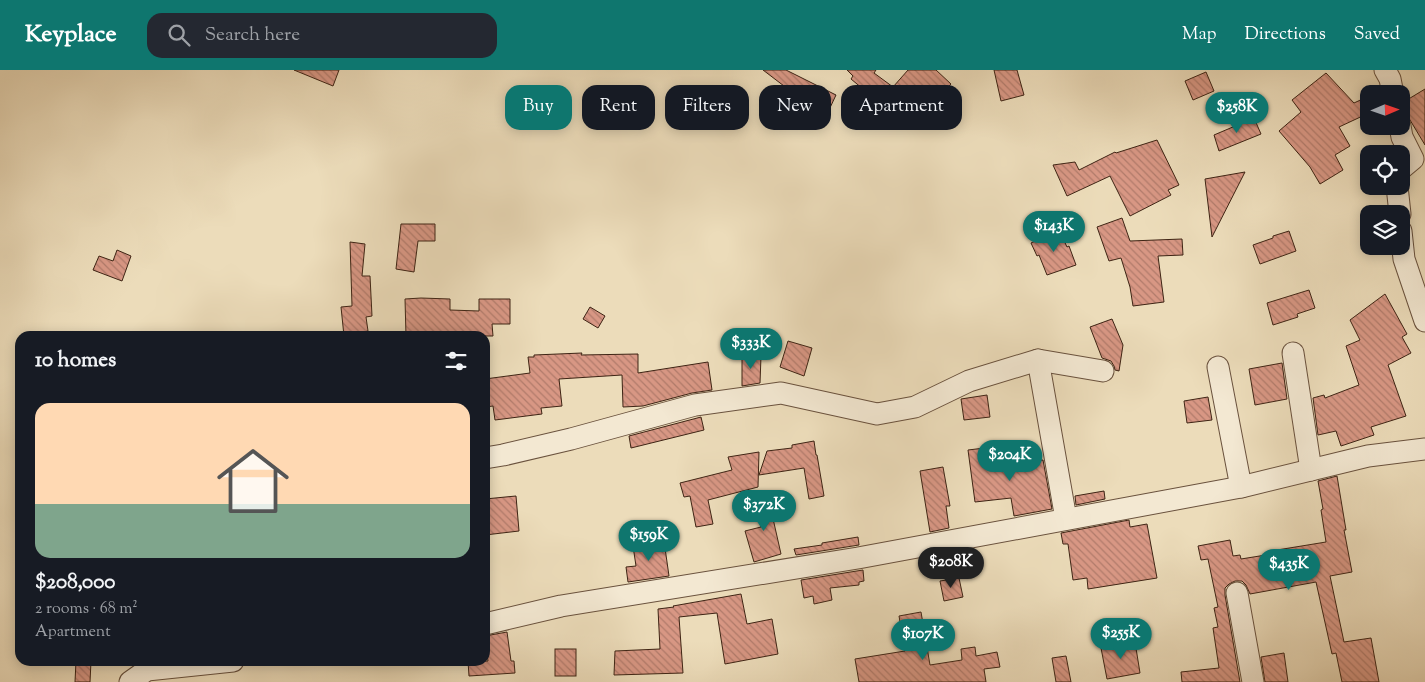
<!DOCTYPE html>
<html lang="en">
<head>
<meta charset="utf-8">
<style>
  :root { --surface:#171b24; --page:#242831; --text:#f1f3f6; --muted:#9ea1a6; --accent:#0f766e }
  body { margin:0; font-family:"Sorts Mill Goudy",serif; background:var(--page); color:var(--text); height:100vh; display:flex; flex-direction:column; font-size:19px; white-space:nowrap }
  * { box-sizing:border-box; margin:0 }
  p { font-size:16px; color:var(--muted) }
  .icon { flex:none; width:28px; height:28px; fill:none; stroke:currentColor; stroke-width:2; stroke-linecap:round; stroke-linejoin:round }
  .map { position:relative; flex:1; overflow:hidden }
  .drawer { position:absolute; left:15px; top:261px; width:475px; height:335px; display:flex; flex-direction:column; background:var(--surface); border-radius:15px; box-shadow:0 2px 12px #0003 }
  .drawer>* { flex:none }
  .banner { position:absolute; left:505px; top:15px; width:475px; height:45px; display:flex; gap:10px }
  .needle { width:32px; rotate:88deg }
  .buttons { position:absolute; left:1360px; top:15px; display:grid; gap:10px }
  .buttons a { display:grid; place-items:center; width:50px; height:50px; border-radius:10px; background:var(--surface); box-shadow:0 2px 12px #0003; font-size:25px }
  .price { position:absolute; translate:-50% -42px; padding:0 11px; border-radius:18px; background:var(--accent); color:#fff; font-size:16px; line-height:32px; filter:drop-shadow(0 1px 2px #0008) }
  .price::after { content:''; position:absolute; left:50%; top:30px; width:15px; height:11px; margin-left:-8px; background:inherit; clip-path:polygon(0 0,100% 0,50% 100%) }
  .price.current { background:#222; color:#fff }
  ul { padding:0; list-style:none }
  li { display:grid; align-content:center; gap:10px; height:265px; padding:0 20px }
  li span { display:grid; place-items:center; height:155px; border-radius:15px; color:#555 }
  li>.icon { margin-inline-start:auto }
  span .icon { width:90px; height:90px; fill:#fffc; stroke-width:1 }
  li b { font-size:21px }
  h2 { display:flex; justify-content:space-between; align-items:center; height:60px; padding:0 20px; font-size:21px }
  .tag { padding:0 18px; border-radius:15px; background:var(--surface); box-shadow:0 2px 12px #0003; font-size:18px; line-height:45px }
  .tag.current { background:var(--accent); color:#fff }
  header { display:flex; align-items:center; gap:30px; box-sizing:border-box; height:70px; padding:0 25px; background:var(--accent); color:#fff }
  header strong { font-size:24px }
  nav { display:flex; gap:28px; margin-inline-start:auto; font-size:18px }
  .search { width:350px; height:45px; background:var(--page); display:flex; align-items:center; gap:12px; box-sizing:border-box; padding:0 18px; border-radius:15px; color:var(--muted); font-size:19px }
  .map>svg:first-child { display:block }
  .building { fill:url(#building-back-hatch); stroke:#3e2414 }
  .lines { fill:none; stroke-linecap:round; stroke-linejoin:round }
  .street-casing { stroke:#6a523e; stroke-width:23 }
  .street { stroke:#f3e8d2; stroke-width:21 }
</style>
</head>
<body>
<header>
<strong>Keyplace</strong>
<div class="search"><svg class="icon" aria-label="search" viewBox="0 0 24 24"><circle cx="10" cy="10" r="6"/><path d="M15 15l6 6"/></svg>Search here</div>
<nav><a>Map</a><a>Directions</a><a>Saved</a></nav>
</header>
<div class="map">
<svg width="1425" height="612" viewBox="0 0 1425 612">
  <defs>
    <pattern id="building-back-hatch" width="6" height="6" patternUnits="userSpaceOnUse" patternTransform="scale(1.25)"><rect width="6" height="6" fill="#d89784"/><path d="M-1 5l2 2M0 0l6 6M5-1l2 2" fill="none" stroke="#b17b6b"/></pattern>
  </defs>
  <rect width="100%" height="100%" fill="#ecdcba"/>
  <filter id="stains"><feTurbulence type="fractalNoise" baseFrequency=".004" numOctaves="4"/><feColorMatrix values="0 0 0 0 .2 0 0 0 0 .09 0 0 0 0 .02 0 0 0 .5 -.17"/></filter>
  <radialGradient id="worn" r=".72"><stop offset=".6" stop-color="#630" stop-opacity="0"/><stop offset="1" stop-color="#630" stop-opacity=".3"/></radialGradient>
  <!-- building -->
  <g class="building">
    <path d="M294,0H339L333,16Z"/>
    <path d="M763,0H786L836,25L828,42L782,19L784,16Z"/>
    <path d="M847,0H876L874,3L893,17L908,0H936L951,14L939,26L947,33L932,47L911,26L895,44L864,16L863,19L851,9L853,6Z"/>
    <path d="M994,0H1017L1024,25L1001,31Z"/>
    <path d="M1206,2L1214,21L1193,30L1185,11Z"/>
    <path d="M1326,3L1354,33L1369,26V43L1339,57L1350,76L1335,85L1343,100L1320,114L1310,97L1279,61L1301,42L1292,30Z"/>
    <path d="M1425,19V75L1401,35L1402,33Z"/>
    <path d="M1254,48L1261,64L1219,81L1214,65Z"/>
    <path d="M1157,70L1179,115L1168,120L1171,125L1130,146L1110,106L1067,126L1053,95L1075,92L1079,100L1115,82L1116,83Z"/>
    <path d="M1245,102L1212,167L1205,109Z"/>
    <path d="M1122,148L1130,171L1182,169L1183,185L1158,186L1164,232L1133,236L1130,217L1121,188L1109,191L1097,157Z"/>
    <path d="M401,154H435V171H418L414,202L396,199Z"/>
    <path d="M1059,160L1067,177L1069,176L1076,195L1047,205L1039,185L1037,186L1031,173Z"/>
    <path d="M1289,161L1296,181L1260,194L1253,175L1273,168V166Z"/>
    <path d="M350,172L365,174L362,206H370L372,246L366,247L368,261L358,263V266H344L341,237L352,236Z"/>
    <path d="M117,180L131,186L122,211L93,200L99,186L113,191Z"/>
    <path d="M1309,220L1315,238L1297,244L1298,247L1273,255L1267,233Z"/>
    <path d="M1385,224L1407,264L1402,267L1411,283L1388,295L1406,346L1371,357L1374,365L1341,376L1336,361L1318,365L1313,328L1324,325L1325,328L1359,315L1346,276L1360,270L1350,250Z"/>
    <path d="M421,228L450,229V240L479,241V229H510V254H492L493,266H406L405,229Z"/>
    <path d="M590,237L605,246L598,258L583,249Z"/>
    <path d="M1112,249L1123,275L1119,301L1115,300L1114,296L1111,291L1102,288L1090,257Z"/>
    <path d="M788,271L812,278L804,306L780,297Z"/>
    <path d="M582,283L581,285L638,284V303L708,292L712,320L692,323L643,336L623,337L622,305L559,309L562,336L541,338L542,344L495,350L493,336L485,337V309L530,303L528,287H534V285Z"/>
    <path d="M742,286H761L760,313L742,316Z"/>
    <path d="M1282,293L1287,329L1255,335L1249,299Z"/>
    <path d="M987,325L990,347L964,350L961,329Z"/>
    <path d="M1208,327L1212,350L1187,353L1184,331Z"/>
    <path d="M701,347L704,360L631,378L629,366Z"/>
    <path d="M814,371L816,385H817L824,426L809,429L804,398L759,405L767,381L792,378V375Z"/>
    <path d="M993,377L996,395L1043,390L1052,439L1014,446L1011,428L975,432L968,380Z"/>
    <path d="M759,382L758,417L708,430L713,454L696,457L690,426L684,427L680,413L732,400L728,387Z"/>
    <path d="M943,397L950,436H946L949,458L930,462L920,401Z"/>
    <path d="M1337,406L1346,460H1344L1352,502L1330,506L1344,572L1371,568L1379,612H1342L1336,583L1332,584L1316,512L1250,524L1246,515L1242,511H1235L1229,514L1225,518V525L1240,612H1182L1181,602L1219,598L1213,558L1218,557L1214,538L1218,537L1208,489L1201,490L1198,476L1230,470L1233,486L1240,485L1241,489L1272,484L1271,481L1326,472L1321,440L1323,439L1318,411Z"/>
    <path d="M1104,421L1105,429L1076,435L1075,426Z"/>
    <path d="M767,422L781,484L754,492L745,461L761,457L755,424Z"/>
    <path d="M516,426L519,461L485,465V429Z"/>
    <path d="M1129,450L1130,457L1147,454L1157,508L1088,519L1087,508L1073,510L1068,474H1063L1061,463Z"/>
    <path d="M858,467L859,475L796,485L794,479L822,475V473Z"/>
    <path d="M664,471L669,506L628,512L626,497L636,496L633,476Z"/>
    <path d="M958,482L960,493L945,496L943,485Z"/>
    <path d="M863,500L864,511L859,512V515L830,518L832,530L814,534L813,526L804,528L801,510Z"/>
    <path d="M959,508L963,527L944,531L940,511Z"/>
    <path d="M741,524L747,554L772,549L778,584L725,594L717,543L679,547L683,603L614,605L615,581L660,579L658,539L674,537L673,536Z"/>
    <path d="M921,542L930,595L962,590L961,579L975,577L976,586L997,582L1000,597L984,599L986,612H859L855,589L905,581L899,546Z"/>
    <path d="M507,562L511,591H514L515,603L469,606L468,591H488L485,566Z"/>
    <path d="M1135,572L1140,603L1107,609L1101,578Z"/>
    <rect x="555" y="579" width="21" height="27"/>
    <path d="M1284,583L1288,612H1265L1261,587Z"/>
    <path d="M1066,586L1071,612H1056L1052,588Z"/>
    <path d="M76,591H91L90,612H75Z"/>
  </g>
  <g class="lines">
    <defs>
      <g id="street">
        <path d="M1385,0L1390,9L1393,24"/>
        <path d="M1400,56L1402,67L1413,89L1401,99"/>
        <path d="M1397,116L1400,144"/>
        <path d="M1401,161L1404,189L1425,251"/>
        <path d="M1293,283L1311,400"/>
        <path d="M1038,290L1066,449"/>
        <path d="M1218,297L1241,417"/>
        <path d="M485,388L503,385L571,369L695,335L781,323L877,344L915,337L969,311L1038,290L1103,301"/>
        <path d="M1237,523L1253,612"/>
        <path d="M485,554L561,536L858,488L1241,417L1368,386L1425,379"/>
        <path d="M130,612L147,600L233,591"/>
      </g>
    </defs>
    <!-- street casing -->
    <use href="#street" class="street-casing"/>
    <!-- street -->
    <use href="#street" class="street"/>
  </g>
  <rect width="100%" height="100%" filter="url(#stains)"/>
  <rect width="100%" height="100%" fill="url(#worn)"/>
</svg>
<div class="buttons">
<a><svg class="needle" viewBox="-14 -14 28 28"><path d="M0-13l5 13h-10z" fill="#e53935"/><path d="M0 13l5-13h-10z" fill="#9ea1a6"/></svg></a>
<a><svg class="icon" aria-label="locate" viewBox="0 0 24 24"><circle cx="12" cy="12" r="6"/><path d="M12 2v4M12 18v4M2 12h4M18 12h4"/></svg></a>
<a><svg class="icon" aria-label="layers" viewBox="0 0 24 24"><path d="M12 4l9 5-9 5-9-5zM3 14l9 5 9-5"/></svg></a>
</div>
<b class="price" style="left:1237px;top:64px">$258K</b>
<b class="price" style="left:1054px;top:183px">$143K</b>
<b class="price" style="left:751px;top:300px">$333K</b>
<b class="price" style="left:1010px;top:412px">$204K</b>
<b class="price" style="left:764px;top:462px">$372K</b>
<b class="price" style="left:649px;top:492px">$159K</b>
<b class="price current" style="left:951px;top:519px">$208K</b>
<b class="price" style="left:1289px;top:521px">$435K</b>
<b class="price" style="left:1121px;top:590px">$255K</b>
<b class="price" style="left:923px;top:591px">$107K</b>
<div class="banner">
<a class="tag current">Buy</a>
<a class="tag">Rent</a>
<a class="tag">Filters</a>
<a class="tag">New</a>
<a class="tag">Apartment</a>
</div>
<section class="drawer">
<h2>10 homes<svg class="icon" aria-label="filters" viewBox="0 0 24 24"><path d="M4 7h16M4 17h16"/><circle cx="9" cy="7" r="2"/><circle cx="15" cy="17" r="2"/></svg></h2>
<ul>
<li><span style="background:linear-gradient(#ffd9b3 65%,#7fa58c 0)"><svg class="icon" aria-label="home" viewBox="0 0 24 24"><path d="M3 11l9-7 9 7M6 9v11h12V9"/></svg></span><div><b>$208,000</b><p>2 rooms · 68 m²</p><p>Apartment</p></div></li>
</ul>
</section>
</div>
</body>
</html>
